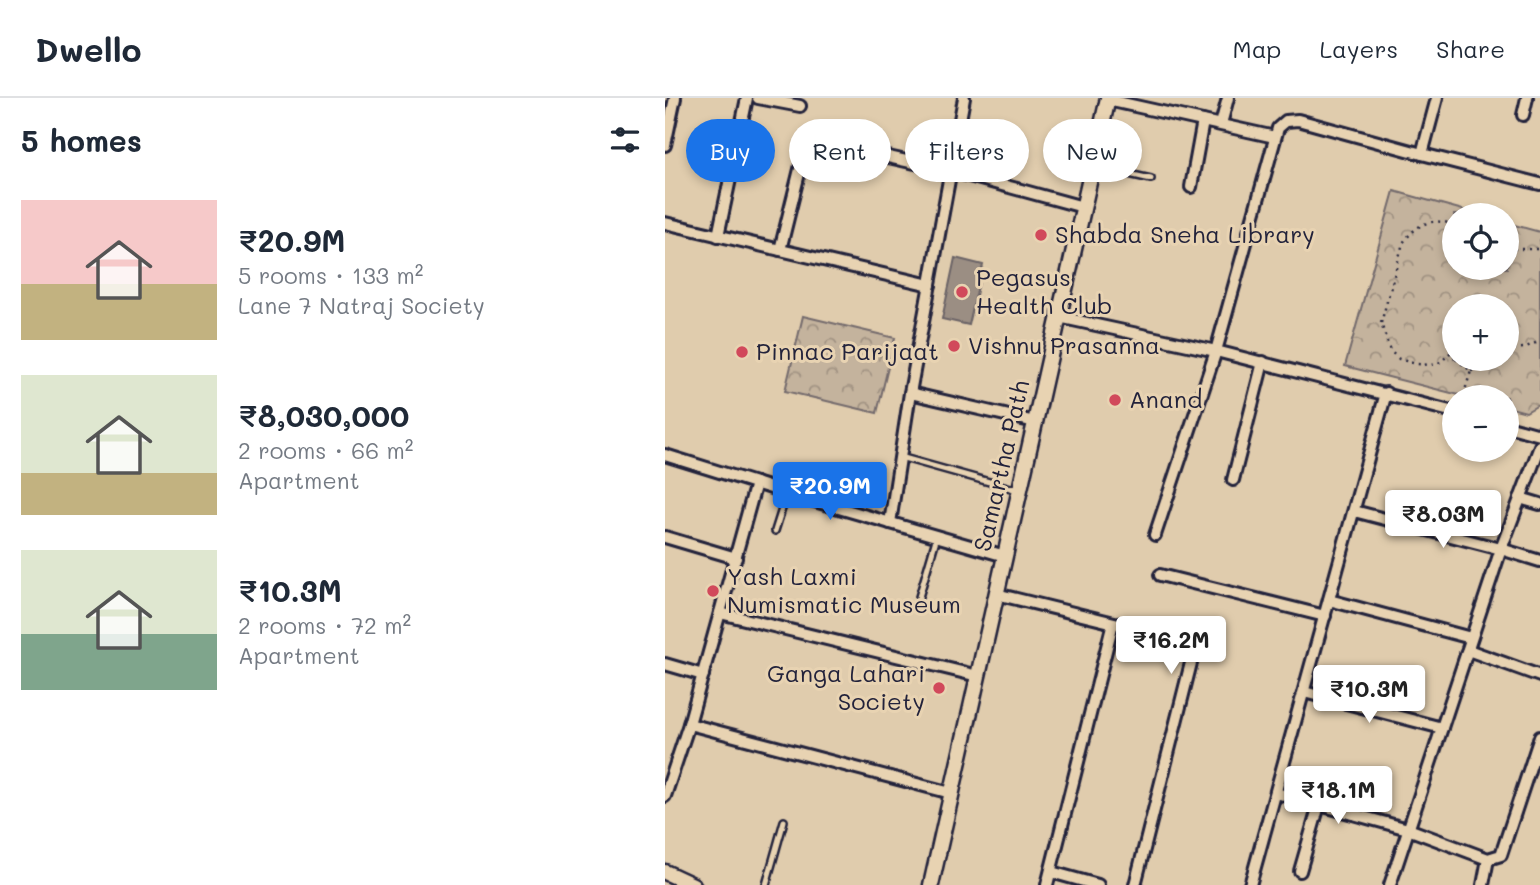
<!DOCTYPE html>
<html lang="en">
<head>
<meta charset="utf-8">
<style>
  :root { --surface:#fff; --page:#f6f6f7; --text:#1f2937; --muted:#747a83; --line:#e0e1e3; --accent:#1a73e8 }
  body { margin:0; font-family:Mali,sans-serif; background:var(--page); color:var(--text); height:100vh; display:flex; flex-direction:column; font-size:26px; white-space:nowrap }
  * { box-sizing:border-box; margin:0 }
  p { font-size:23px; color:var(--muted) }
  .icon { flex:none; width:38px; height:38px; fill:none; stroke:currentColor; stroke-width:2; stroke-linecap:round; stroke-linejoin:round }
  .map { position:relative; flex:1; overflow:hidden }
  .sheet { display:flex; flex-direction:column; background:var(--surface); width:665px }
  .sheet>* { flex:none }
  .guide { position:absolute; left:21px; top:21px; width:665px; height:63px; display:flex; gap:14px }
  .controls { position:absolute; left:777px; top:105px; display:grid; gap:14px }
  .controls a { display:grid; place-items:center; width:77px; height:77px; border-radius:50%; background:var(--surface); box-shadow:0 4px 10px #0003; font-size:35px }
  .price { position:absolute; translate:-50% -60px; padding:0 16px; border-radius:7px; background:#fff; color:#222; font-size:23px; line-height:46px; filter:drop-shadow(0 2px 4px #0008) }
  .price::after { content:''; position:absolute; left:50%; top:42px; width:21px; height:16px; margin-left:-10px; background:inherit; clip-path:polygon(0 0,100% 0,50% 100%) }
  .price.current { background:var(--accent); color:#fff }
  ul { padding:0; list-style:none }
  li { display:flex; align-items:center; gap:21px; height:175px; padding:0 21px }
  li span { display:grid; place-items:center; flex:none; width:196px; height:140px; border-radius:0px; color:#555 }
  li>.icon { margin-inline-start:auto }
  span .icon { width:84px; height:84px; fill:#fffc; stroke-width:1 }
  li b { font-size:30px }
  h2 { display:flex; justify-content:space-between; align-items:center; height:84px; padding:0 21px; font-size:30px }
  .tag { padding:0 24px; border-radius:32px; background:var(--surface); box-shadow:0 4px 10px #0003; font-size:24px; line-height:63px }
  .tag.current { background:var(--accent); color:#fff }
  header { display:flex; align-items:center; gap:42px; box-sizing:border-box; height:98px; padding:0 35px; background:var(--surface); border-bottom:2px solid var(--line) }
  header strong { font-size:33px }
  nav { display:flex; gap:38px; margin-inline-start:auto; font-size:24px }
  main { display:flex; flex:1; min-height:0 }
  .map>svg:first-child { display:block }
  .forest { fill:url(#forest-crowns); stroke:#736a6c; stroke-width:2; fill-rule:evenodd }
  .water { fill:#9b8e83; stroke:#6b6366; stroke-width:2 }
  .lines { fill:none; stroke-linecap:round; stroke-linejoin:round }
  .service-casing { stroke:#22223b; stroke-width:10 }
  .minor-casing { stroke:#22223b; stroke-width:16 }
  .tertiary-casing { stroke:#22223b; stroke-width:19 }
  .path { stroke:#22223b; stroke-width:2.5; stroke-dasharray:2 5; stroke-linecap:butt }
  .service { stroke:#e8d3b2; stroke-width:5 }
  .minor { stroke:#e8d3b2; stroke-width:10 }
  .tertiary { stroke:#e8d3b2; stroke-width:14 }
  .poi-dot { fill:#d1495b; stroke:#e8d3b2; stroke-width:2.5 }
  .labels { text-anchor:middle; stroke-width:6; stroke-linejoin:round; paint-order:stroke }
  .poi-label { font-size:24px; fill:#22223b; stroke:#e8d3b2; text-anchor:start }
  .street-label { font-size:24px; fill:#22223b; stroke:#e8d3b2 }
</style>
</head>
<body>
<header>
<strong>Dwello</strong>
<nav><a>Map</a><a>Layers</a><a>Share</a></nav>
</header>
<main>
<section class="sheet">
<h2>5 homes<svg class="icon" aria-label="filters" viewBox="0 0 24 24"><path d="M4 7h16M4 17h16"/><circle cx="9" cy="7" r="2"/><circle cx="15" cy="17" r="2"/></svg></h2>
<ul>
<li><span style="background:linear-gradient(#f6c9c9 60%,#c2b280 0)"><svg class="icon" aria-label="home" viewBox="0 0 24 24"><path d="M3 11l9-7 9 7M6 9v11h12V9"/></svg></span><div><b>₹20.9M</b><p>5 rooms · 133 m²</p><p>Lane 7 Natraj Society</p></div></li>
<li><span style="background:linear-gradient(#dfe7d0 70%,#c2b280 0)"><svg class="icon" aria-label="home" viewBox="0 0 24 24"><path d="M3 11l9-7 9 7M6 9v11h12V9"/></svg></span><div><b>₹8,030,000</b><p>2 rooms · 66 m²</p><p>Apartment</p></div></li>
<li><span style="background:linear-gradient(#dfe7d0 60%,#7fa58c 0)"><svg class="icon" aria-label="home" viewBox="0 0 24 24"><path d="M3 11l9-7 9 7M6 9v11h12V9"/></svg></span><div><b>₹10.3M</b><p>2 rooms · 72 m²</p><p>Apartment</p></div></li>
</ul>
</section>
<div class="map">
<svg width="875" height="787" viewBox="0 0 875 787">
  <defs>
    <pattern id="forest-crowns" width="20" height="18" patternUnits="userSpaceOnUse" patternTransform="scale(1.75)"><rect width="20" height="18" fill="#c4b39d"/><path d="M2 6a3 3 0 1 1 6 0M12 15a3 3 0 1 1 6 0" fill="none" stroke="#9f9181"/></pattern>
  </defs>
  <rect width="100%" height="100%" fill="#e0ccad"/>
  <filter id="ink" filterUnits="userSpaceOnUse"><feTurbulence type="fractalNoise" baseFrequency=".0143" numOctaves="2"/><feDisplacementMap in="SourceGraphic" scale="14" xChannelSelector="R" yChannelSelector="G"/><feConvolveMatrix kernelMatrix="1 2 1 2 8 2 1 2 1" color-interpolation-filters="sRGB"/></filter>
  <g filter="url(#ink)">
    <!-- forest -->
    <g class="forest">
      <path d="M729,93L816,117H789V170H842V125L875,134V306L861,314L842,309V299H802L680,268ZM789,208H842V261H789Z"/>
      <path d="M138,218L230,240L212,315L120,293Z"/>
    </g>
    <!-- water -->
    <path class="water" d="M290,160L318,167L304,227L277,221Z"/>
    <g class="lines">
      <defs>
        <g id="service">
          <path d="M428,68L486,81"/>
          <path d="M235,359L353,392"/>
          <path d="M110,433L122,395"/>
          <path d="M254,499L272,438"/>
          <path d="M101,787L119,723"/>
        </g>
        <g id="minor">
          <path d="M93,0L135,8"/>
          <path d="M443,2L610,39"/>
          <path d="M858,17L862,0"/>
          <path d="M556,26L563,0"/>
          <path d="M0,47L10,0"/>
          <path d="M757,56L772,0"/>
          <path d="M526,89L538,23"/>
          <path d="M0,125L265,187"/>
          <path d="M53,138L82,0"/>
          <path d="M115,152L141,47L147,42L286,73L418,109"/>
          <path d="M394,219L551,253L789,314"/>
          <path d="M245,295L370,324"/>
          <path d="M842,328L875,337"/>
          <path d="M0,357L122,395L340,458"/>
          <path d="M568,382L598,264"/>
          <path d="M855,400L875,406"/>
          <path d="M689,413L836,451L875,463"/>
          <path d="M225,425L245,295L299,0"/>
          <path d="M490,437L551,253L613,30L621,23L633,22L757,56L875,86"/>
          <path d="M0,439L71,460"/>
          <path d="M495,477L660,518"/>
          <path d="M331,496L531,545L470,787"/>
          <path d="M664,502L806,540"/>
          <path d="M55,515L313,578"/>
          <path d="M801,556L803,552L875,578"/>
          <path d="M0,566L38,577"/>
          <path d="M639,594L777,630"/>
          <path d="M24,626L286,695"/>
          <path d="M611,695L743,731L823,761L836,757L875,639"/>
          <path d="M0,698L24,626L91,385"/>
          <path d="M635,773L654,707"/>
          <path d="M386,774L433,787"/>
          <path d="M382,787L448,525"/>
          <path d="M585,787L721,295"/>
          <path d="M725,787L836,451L875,348"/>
          <path d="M818,787L823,761"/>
        </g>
        <g id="tertiary">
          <path d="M0,774L28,787"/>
          <path d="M266,787L443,0"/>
        </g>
      </defs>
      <!-- service casing -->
      <use href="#service" class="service-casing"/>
      <!-- minor casing -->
      <use href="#minor" class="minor-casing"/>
      <!-- tertiary casing -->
      <use href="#tertiary" class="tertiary-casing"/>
      <!-- path -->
      <g class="path">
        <path d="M789,126C766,120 752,125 738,145L716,225L725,253L734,261L751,266L766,267L776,264L789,251"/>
        <path d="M842,151H872L875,153"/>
        <path d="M842,251L859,250L875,243"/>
        <path d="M791,261L806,273L798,299"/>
        <path d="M806,273L826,268L836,261"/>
      </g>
      <!-- service -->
      <use href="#service" class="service"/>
      <!-- minor -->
      <use href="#minor" class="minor"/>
      <!-- tertiary -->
      <use href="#tertiary" class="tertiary"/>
    </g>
  </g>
  <!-- markers -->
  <g class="poi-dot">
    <circle cx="376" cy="137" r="7"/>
    <circle cx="297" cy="194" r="7"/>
    <circle cx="289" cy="248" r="7"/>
    <circle cx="77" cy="254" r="7"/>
    <circle cx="450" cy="302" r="7"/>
    <circle cx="48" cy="493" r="7"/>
    <circle cx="274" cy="590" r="7"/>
  </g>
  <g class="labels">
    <!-- poi labels -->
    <g class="poi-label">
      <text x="390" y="145">Shabda Sneha Library</text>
      <text x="311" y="188">Pegasus<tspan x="311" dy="28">Health Club</tspan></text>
      <text x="303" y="256">Vishnu Prasanna</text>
      <text x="91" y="262">Pinnac Parijaat</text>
      <text x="464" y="310">Anand</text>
      <text x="62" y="487">Yash Laxmi<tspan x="62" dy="28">Numismatic Museum</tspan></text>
      <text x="260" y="584" text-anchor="end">Ganga Lahari<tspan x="260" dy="28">Society</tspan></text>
    </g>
    <!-- street labels -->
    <g class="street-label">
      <text transform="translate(337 368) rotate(-77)" y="8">Samartha Path</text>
    </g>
  </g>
</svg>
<div class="controls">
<a><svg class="icon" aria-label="locate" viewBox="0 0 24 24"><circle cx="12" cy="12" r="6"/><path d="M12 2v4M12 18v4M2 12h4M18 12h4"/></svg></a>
<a>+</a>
<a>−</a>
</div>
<b class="price current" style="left:165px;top:424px">₹20.9M</b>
<b class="price" style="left:778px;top:452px">₹8.03M</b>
<b class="price" style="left:506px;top:578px">₹16.2M</b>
<b class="price" style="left:704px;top:627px">₹10.3M</b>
<b class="price" style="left:673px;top:728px">₹18.1M</b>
<div class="guide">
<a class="tag current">Buy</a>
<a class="tag">Rent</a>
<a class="tag">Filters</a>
<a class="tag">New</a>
</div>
</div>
</main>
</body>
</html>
